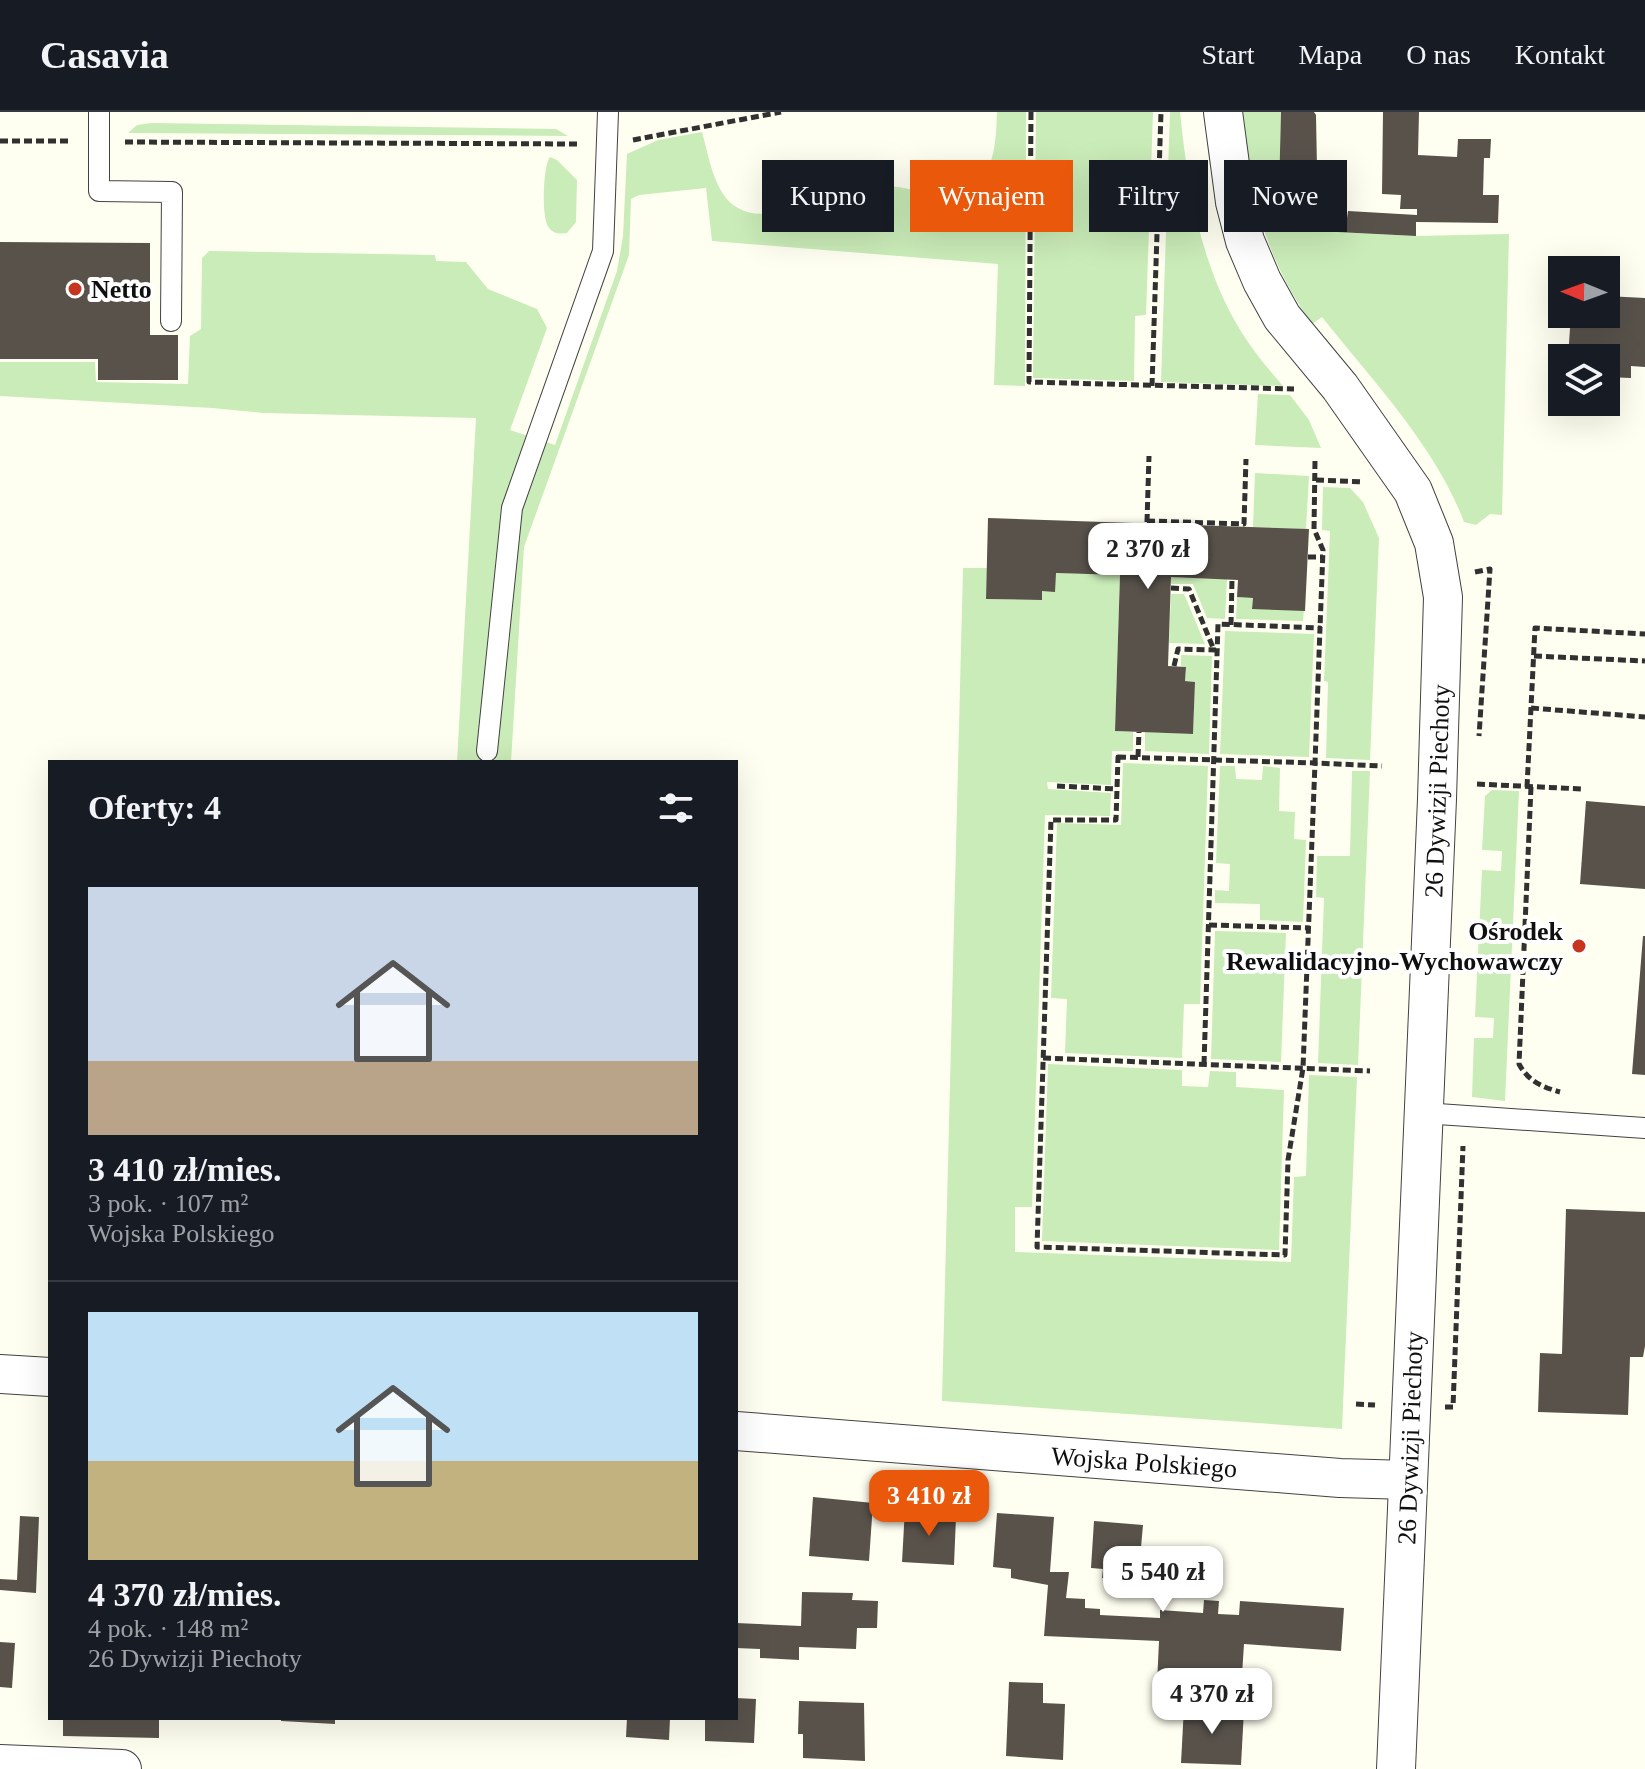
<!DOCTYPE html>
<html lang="pl">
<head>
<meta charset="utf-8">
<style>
  :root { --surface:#171b24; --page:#242831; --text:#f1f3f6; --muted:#9ea1a6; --line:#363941; --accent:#ea580c }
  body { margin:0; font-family:Georgia,serif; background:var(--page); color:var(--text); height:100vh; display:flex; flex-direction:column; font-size:30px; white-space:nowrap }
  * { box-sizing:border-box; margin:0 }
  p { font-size:26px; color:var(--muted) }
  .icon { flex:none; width:44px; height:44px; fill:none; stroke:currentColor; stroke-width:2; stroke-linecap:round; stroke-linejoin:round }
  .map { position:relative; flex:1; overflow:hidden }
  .panel { position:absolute; left:48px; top:648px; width:690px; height:960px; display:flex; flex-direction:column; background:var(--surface); border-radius:0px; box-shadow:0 8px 32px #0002 }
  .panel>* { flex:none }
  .banner { position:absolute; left:762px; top:48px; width:760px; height:72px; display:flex; gap:16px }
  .needle { width:52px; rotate:271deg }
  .fabs { position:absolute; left:1548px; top:144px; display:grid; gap:16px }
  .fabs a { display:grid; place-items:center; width:72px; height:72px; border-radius:0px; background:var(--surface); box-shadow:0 8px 32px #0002; font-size:40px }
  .price { position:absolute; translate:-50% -68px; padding:0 18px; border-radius:16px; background:#fff; color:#222; font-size:26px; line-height:52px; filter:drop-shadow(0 2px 4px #0008) }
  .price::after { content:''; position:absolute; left:50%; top:48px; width:24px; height:18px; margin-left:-12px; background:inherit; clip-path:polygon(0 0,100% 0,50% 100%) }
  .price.selected { background:var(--accent); color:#fff }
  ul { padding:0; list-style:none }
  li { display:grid; align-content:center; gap:16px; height:424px; padding:0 40px }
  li+li { border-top:2px solid var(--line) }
  li span { display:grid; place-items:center; height:248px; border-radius:0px; color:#555 }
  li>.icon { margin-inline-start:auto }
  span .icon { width:144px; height:144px; fill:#fffc; stroke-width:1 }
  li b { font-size:34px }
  h2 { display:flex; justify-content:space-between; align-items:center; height:96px; padding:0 40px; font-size:34px }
  .chip { padding:0 28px; border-radius:0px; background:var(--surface); box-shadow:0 8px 32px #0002; font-size:28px; line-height:72px }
  .chip.selected { background:var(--accent); color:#fff }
  header { display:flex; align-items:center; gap:48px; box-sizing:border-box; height:112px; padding:0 40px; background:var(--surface); border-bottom:2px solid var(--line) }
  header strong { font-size:38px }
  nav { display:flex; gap:44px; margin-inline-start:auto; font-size:28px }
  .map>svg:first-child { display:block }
  .green { fill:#caecb8 }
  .building { fill:#58524b }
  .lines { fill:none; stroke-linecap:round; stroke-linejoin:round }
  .lane-casing { stroke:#424242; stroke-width:22 }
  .street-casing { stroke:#424242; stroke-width:40 }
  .path { stroke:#313131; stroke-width:5; stroke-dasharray:8 4; stroke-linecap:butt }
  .lane { stroke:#fff; stroke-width:20 }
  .street { stroke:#fff; stroke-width:38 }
  .poi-dot { fill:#c63520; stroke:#fff; stroke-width:3 }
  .labels { text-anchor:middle; stroke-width:8; stroke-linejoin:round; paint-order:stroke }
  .poi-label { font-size:26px; font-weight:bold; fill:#0f0f0f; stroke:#fff; text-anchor:start }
  .street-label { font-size:26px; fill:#0f0f0f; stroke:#fff }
</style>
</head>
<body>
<header>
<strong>Casavia</strong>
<nav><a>Start</a><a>Mapa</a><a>O nas</a><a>Kontakt</a></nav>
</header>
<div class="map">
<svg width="1645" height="1657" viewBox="0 0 1645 1657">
  <rect width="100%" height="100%" fill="#fffff1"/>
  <!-- green -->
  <g class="green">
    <path d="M997,0H1026L1025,274L994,273L998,152L712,129L706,76L639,83L631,87L629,143L524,435L511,650H457L476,306L263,301L212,296L0,284V250H95L96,270L188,272L190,224L201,217L202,146L209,139L435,143L436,149L466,150L488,177L537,197L547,216L510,318L555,333L617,159L623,124L627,42L658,28L702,20C709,44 714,83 738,96C774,116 814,78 849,74C865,72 888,73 904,76C930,82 951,91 974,74C996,58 996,24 997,0Z"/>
    <path d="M1036,0H1153L1146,203L1135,204L1134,269L1033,266Z"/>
    <path d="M1170,0H1180C1188,79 1202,163 1248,230C1258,245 1271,260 1283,274L1161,270Z"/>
    <path d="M1242,0H1281L1278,117L1415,124L1509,122L1502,403L1490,402L1476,413L1464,410C1436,335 1372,268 1322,205L1312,212C1262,141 1252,84 1242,0Z"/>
    <path d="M152,11L556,17L568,24L128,21L137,13Z"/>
    <path d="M550,45L557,48L577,68L576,110L567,121C560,122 554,122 549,116C541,107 543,53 550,45Z"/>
    <path d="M1258,282L1290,283L1309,308L1321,336L1255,333Z"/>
    <path d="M1255,361L1309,364L1306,417L1253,415Z"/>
    <path d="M1323,375L1350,376L1363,390L1379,426L1370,648L1326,646L1328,570L1324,569L1330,419L1322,418Z"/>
    <path d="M963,456H987L986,487L1041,488L1042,479L1056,461L1120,463L1115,619L1133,620V639H1112L1111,673L1047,670L1048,677L1111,681L1110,704L1045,703L1032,1095H1015V1140L1291,1150L1294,1065L1306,1064L1309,963L1357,965L1342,1317L942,1289Z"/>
    <path d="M1171,465L1227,467L1225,507L1207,506L1193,472H1171Z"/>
    <path d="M1171,482H1184L1205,532L1169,531Z"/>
    <path d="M1237,485L1253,486L1252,496L1304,498L1303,509L1236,507Z"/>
    <path d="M1225,519L1314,522L1309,645L1220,642Z"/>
    <path d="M1181,543L1212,544L1209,642L1145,639V620L1193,622L1195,570L1185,569L1186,555L1181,554Z"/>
    <path d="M1123,651L1208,654L1200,892H1184L1182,946L1065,941L1067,887L1051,886L1057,711L1121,713Z"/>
    <path d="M1220,654H1235L1236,667L1262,668L1263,654L1280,656L1279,699L1295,700L1294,727L1306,728L1303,810L1260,808V792L1215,791V778L1229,779L1230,752L1216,751Z"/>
    <path d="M1352,659H1370L1358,953L1318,951L1324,786L1316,785L1317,744H1350Z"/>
    <path d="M1492,678L1519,679L1505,989L1472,985L1474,926H1493L1494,906L1475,905L1482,758L1501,759L1502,739L1482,738L1485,684Z"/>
    <path d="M1215,819L1286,821L1281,950L1211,947Z"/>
    <path d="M1048,952L1182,958V974L1208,975L1210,959L1236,960V975L1284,978L1279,1138L1042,1129Z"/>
  </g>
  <!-- building -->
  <g class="building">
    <path d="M1281,0H1314L1316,3L1317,57L1315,56V82H1306L1305,101H1299L1298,118L1278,117Z"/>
    <path d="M1383,0H1419L1418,43L1457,45L1458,27H1491L1490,46H1484L1483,83H1499L1498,111L1416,110V124L1337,120V106H1347L1348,99L1417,103V97H1400L1401,83L1382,82Z"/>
    <path d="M0,130L150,131V223H178V268H98V247H0Z"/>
    <path d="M1606,184L1645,186V255L1631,254V266L1606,265V246H1568L1571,202H1606Z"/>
    <path d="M988,406L1309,417L1305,499L1252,497L1253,486L1237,485L1238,468L1171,465L1168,554L1186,555L1185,569L1195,570L1193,622L1115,619L1120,463L1056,461L1055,480L1042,479V488L986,487Z"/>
    <path d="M1586,689L1645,694V777L1580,772Z"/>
    <path d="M1643,824H1645V963L1632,962Z"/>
    <path d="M1566,1097L1645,1100V1234L1643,1245H1630L1628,1303L1538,1300L1540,1241L1562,1242Z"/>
    <path d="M813,1385L873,1391L869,1449L809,1444Z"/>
    <path d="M905,1396L924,1397V1402L956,1405L954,1453L902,1450Z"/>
    <path d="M997,1401L1054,1405L1050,1460H1069L1066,1486L1085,1487V1496L1100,1497V1503L1160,1506V1498L1203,1501L1204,1488L1219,1489L1218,1502L1239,1503L1240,1489L1344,1496L1341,1539L1244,1532L1242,1563L1184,1562L1183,1572H1157L1159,1529L1044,1524L1048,1473L1011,1466V1457L993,1455Z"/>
    <path d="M20,1404L39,1405L36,1481L0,1478V1467L17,1468Z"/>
    <path d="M1094,1409L1143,1413L1138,1469L1102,1466L1103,1457L1091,1456Z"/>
    <path d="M802,1480L853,1481L852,1488L878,1489L877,1516H857L856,1537L799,1535V1548L760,1546V1537L736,1536V1511L801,1514Z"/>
    <path d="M0,1530L15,1531L12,1576L0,1575Z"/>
    <path d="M1009,1570L1043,1571V1591L1065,1592L1063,1648L1006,1644Z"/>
    <path d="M736,1586L756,1587L754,1631L705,1629V1606H736Z"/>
    <path d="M799,1589L864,1591L865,1649L803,1646V1622H798Z"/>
    <path d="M1184,1595L1244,1598L1241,1653L1181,1651Z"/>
    <path d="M63,1606H159V1626L63,1624Z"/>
    <path d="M281,1606H335V1612L281,1609Z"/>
    <path d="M627,1606H670L669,1628L626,1625Z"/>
  </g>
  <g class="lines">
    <defs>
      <g id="lane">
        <path d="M99,0V79L172,80L171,209"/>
        <path d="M487,639L512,396L603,139L608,0"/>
        <path d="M1423,1001L1645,1016"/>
      </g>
      <g id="street">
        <path d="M1223,0L1235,90L1245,129L1262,169L1282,205L1340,275L1413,379L1434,431L1443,485L1437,687L1396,1657"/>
        <path d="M0,1262L50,1265"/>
        <path d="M736,1319L1340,1366L1408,1368"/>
        <path d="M0,1652L122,1657"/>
      </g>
    </defs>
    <!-- lane casing -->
    <use href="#lane" class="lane-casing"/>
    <!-- street casing -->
    <use href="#street" class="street-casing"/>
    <!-- path -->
    <g class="path">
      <path d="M1031,0L1029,270L1294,277"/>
      <path d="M633,28L781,0"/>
      <path d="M0,29H71"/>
      <path d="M125,30L579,32"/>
      <path d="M1152,274L1161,0"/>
      <path d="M1315,349L1314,417L1323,438L1320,516"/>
      <path d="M1316,368L1363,370"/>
      <path d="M1147,409L1244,412L1246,347"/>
      <path d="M1147,410L1149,344"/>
      <path d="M1308,445H1323"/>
      <path d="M1475,460L1490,457L1479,624"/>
      <path d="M1171,476L1189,477L1214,538"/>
      <path d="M1231,513L1232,467"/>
      <path d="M1534,544L1645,549"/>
      <path d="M1174,554L1178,537L1216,538"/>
      <path d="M1531,596L1645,605"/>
      <path d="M1118,645L1315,651L1303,956L1288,1048L1285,1143L1037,1135L1051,708H1116Z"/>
      <path d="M1138,645L1139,620"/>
      <path d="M1477,672L1582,677"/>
      <path d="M1057,674L1117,677"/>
      <path d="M1527,675L1535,516L1645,522"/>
      <path d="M1531,675L1519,952C1528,969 1542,975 1560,980"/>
      <path d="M1209,813L1310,816"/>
      <path d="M1043,946L1370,959"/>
      <path d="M1204,952L1218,512L1320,516L1315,651L1382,654"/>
      <path d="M1356,1292L1375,1293"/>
      <path d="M1445,1295H1453L1463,1034"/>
    </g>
    <!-- lane -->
    <use href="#lane" class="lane"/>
    <!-- street -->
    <use href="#street" class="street"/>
  </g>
  <!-- markers -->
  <g class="poi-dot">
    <circle cx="75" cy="177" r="8"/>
    <circle cx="1579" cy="834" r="8"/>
  </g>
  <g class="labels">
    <!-- poi labels -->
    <g class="poi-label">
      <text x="91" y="186">Netto</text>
      <text x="1563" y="828" text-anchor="end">Ośrodek<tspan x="1563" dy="30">Rewalidacyjno-Wychowawczy</tspan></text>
    </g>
    <!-- street labels -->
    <g class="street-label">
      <text transform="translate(1437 679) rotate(-88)" y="9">26 Dywizji Piechoty</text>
      <text transform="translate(1410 1326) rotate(-88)" y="9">26 Dywizji Piechoty</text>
      <text transform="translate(1144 1350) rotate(4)" y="9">Wojska Polskiego</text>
    </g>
  </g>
</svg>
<div class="fabs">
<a><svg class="needle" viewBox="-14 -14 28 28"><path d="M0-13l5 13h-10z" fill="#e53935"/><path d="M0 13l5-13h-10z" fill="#9ea1a6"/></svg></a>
<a><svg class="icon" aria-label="layers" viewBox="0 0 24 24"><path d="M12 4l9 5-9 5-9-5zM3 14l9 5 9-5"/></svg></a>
</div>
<b class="price" style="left:1148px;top:479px">2 370 zł</b>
<b class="price selected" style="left:929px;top:1426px">3 410 zł</b>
<b class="price" style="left:1163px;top:1502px">5 540 zł</b>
<b class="price" style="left:1212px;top:1624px">4 370 zł</b>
<div class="banner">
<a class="chip">Kupno</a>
<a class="chip selected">Wynajem</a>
<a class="chip">Filtry</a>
<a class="chip">Nowe</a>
</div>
<section class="panel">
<h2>Oferty: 4<svg class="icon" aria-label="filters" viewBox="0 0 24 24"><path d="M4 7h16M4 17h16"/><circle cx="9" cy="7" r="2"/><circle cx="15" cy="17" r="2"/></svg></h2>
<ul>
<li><span style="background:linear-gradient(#c9d6e8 70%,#b9a48a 0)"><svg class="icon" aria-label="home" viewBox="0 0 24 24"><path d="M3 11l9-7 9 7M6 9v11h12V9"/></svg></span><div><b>3 410 zł/mies.</b><p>3 pok. · 107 m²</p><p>Wojska Polskiego</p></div></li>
<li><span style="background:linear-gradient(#bfe0f5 60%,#c2b280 0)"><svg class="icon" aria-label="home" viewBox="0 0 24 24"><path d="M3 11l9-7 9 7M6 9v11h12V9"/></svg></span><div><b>4 370 zł/mies.</b><p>4 pok. · 148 m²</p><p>26 Dywizji Piechoty</p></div></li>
</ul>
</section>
</div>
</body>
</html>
